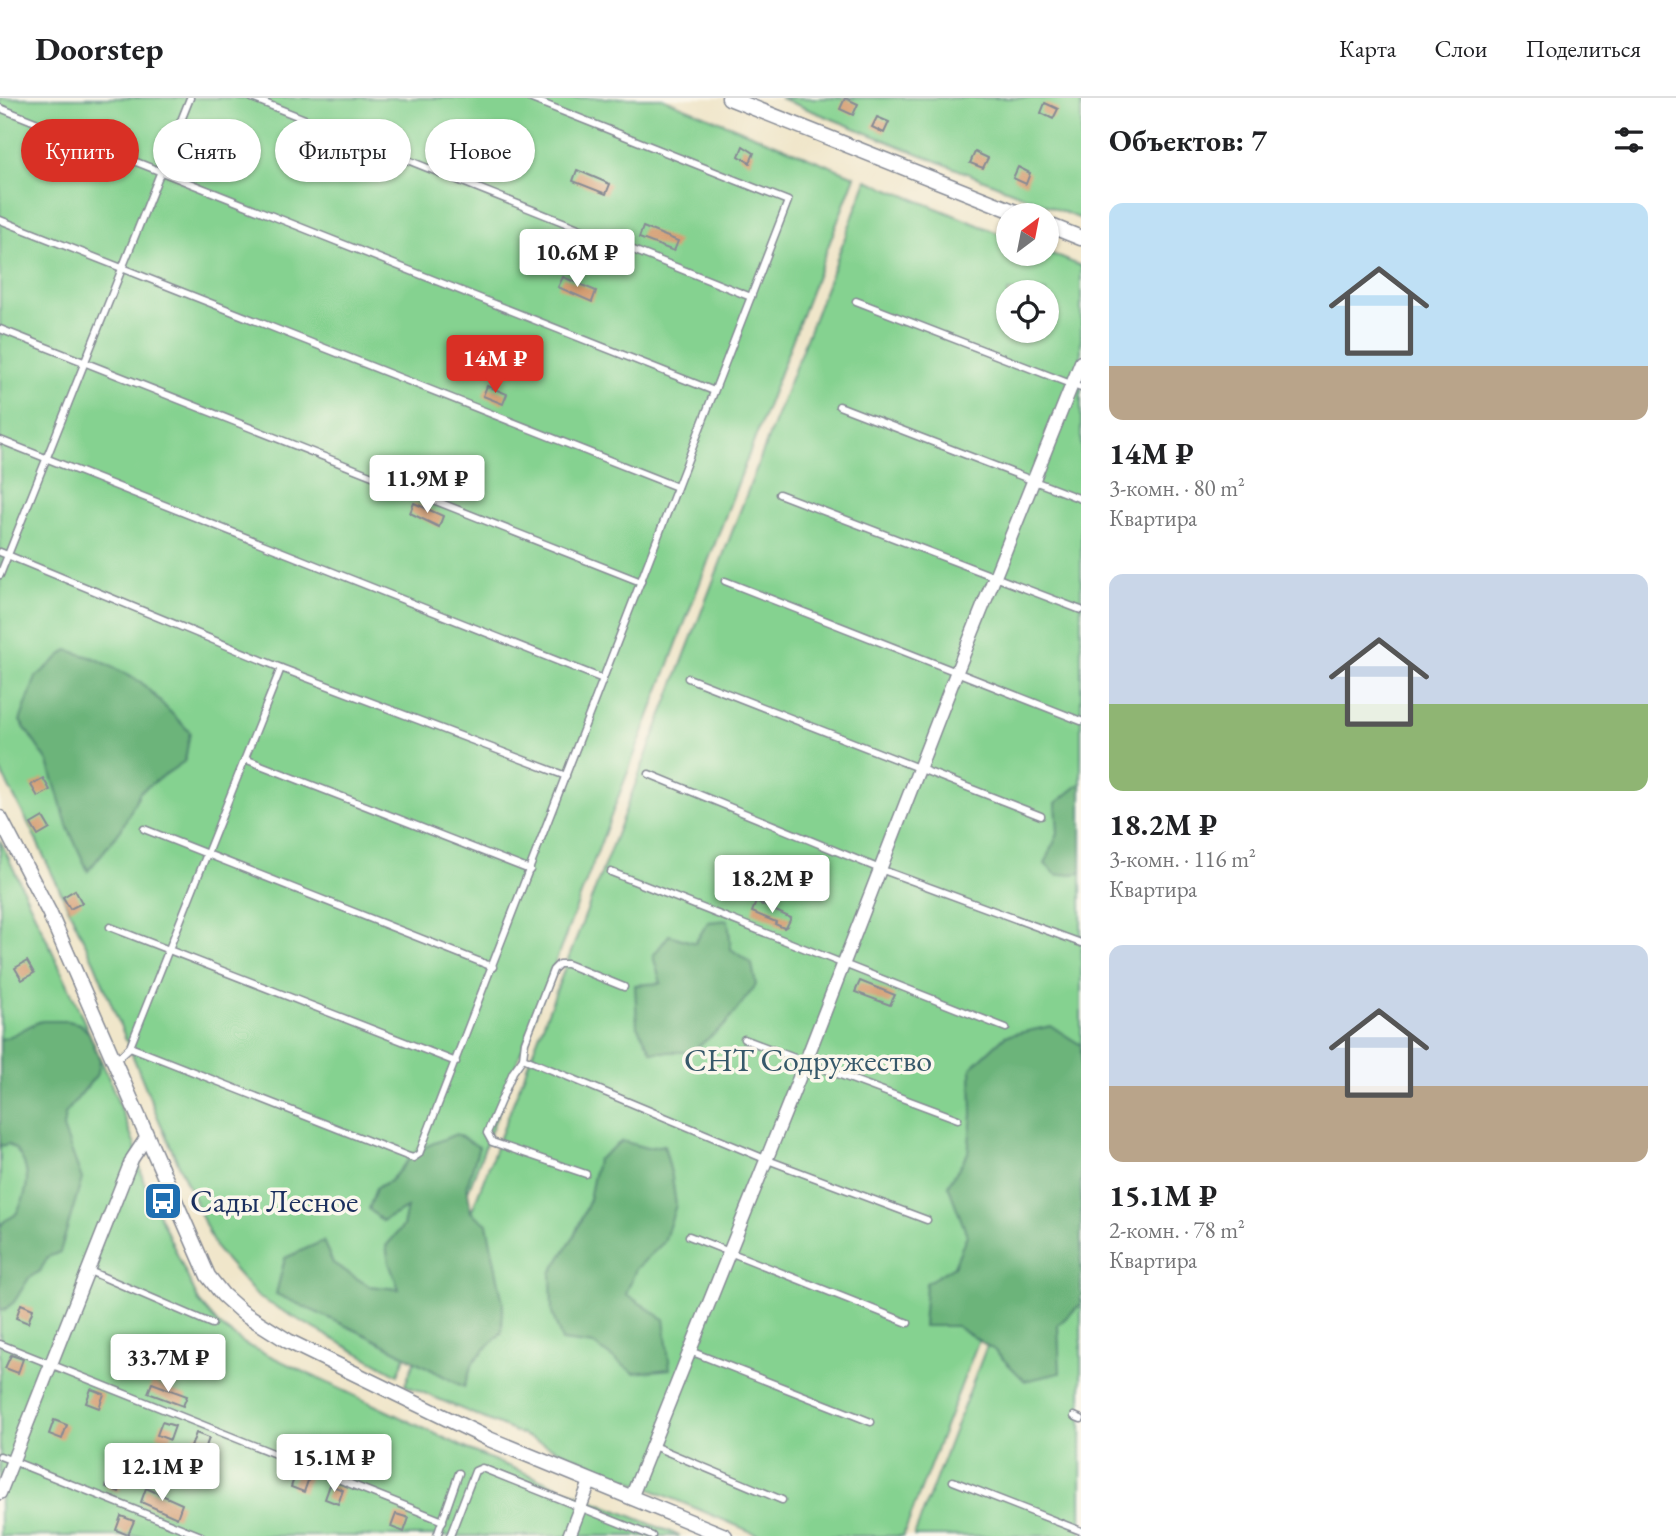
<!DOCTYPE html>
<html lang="ru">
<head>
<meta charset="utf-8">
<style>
  :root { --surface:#fff; --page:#f2f2f2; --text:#202124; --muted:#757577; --line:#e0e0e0; --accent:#d93025 }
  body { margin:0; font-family:"EB Garamond",serif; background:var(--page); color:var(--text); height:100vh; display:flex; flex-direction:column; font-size:26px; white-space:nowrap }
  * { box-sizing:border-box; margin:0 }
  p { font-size:23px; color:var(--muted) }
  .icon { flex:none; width:38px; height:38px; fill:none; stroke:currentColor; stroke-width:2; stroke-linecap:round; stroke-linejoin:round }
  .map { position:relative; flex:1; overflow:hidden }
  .sheet { display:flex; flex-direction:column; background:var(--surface); width:595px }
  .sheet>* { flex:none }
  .guide { position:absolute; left:21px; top:21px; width:665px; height:63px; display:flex; gap:14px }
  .needle { width:46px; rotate:32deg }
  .buttons { position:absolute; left:996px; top:105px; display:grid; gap:14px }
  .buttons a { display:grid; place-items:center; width:63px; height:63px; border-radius:50%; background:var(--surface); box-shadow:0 2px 5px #0004; font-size:35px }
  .price { position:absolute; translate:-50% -60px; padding:0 16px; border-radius:7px; background:#fff; color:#222; font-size:23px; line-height:46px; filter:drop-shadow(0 2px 4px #0008) }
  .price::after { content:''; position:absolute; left:50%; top:42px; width:21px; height:16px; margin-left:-10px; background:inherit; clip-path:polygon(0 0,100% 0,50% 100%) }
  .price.selected { background:var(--accent); color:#fff }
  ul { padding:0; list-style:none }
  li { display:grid; align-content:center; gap:14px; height:371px; padding:0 28px }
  li span { display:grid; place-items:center; height:217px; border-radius:14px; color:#555 }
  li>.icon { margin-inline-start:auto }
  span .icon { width:126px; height:126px; fill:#fffc; stroke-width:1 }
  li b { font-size:30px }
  h2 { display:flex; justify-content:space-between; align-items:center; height:84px; padding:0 28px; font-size:30px }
  .pill { padding:0 24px; border-radius:32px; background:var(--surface); box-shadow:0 2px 5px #0004; font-size:24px; line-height:63px }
  .pill.selected { background:var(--accent); color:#fff }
  header { display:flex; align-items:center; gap:42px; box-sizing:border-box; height:98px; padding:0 35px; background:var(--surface); border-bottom:2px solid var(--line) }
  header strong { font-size:33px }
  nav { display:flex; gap:38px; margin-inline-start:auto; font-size:24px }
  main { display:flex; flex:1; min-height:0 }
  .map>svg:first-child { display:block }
  .green { fill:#85d290; stroke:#508077; stroke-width:2; fill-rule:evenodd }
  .forest { fill:#6cb47a; stroke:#44726c; stroke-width:2 }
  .building { fill:#d49d72 }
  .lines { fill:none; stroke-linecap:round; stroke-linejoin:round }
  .service-casing { stroke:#868a94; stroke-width:9 }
  .minor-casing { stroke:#868a94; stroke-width:15 }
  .tertiary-casing { stroke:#868a94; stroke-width:17 }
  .service { stroke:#fff; stroke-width:6 }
  .minor { stroke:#fff; stroke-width:12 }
  .tertiary { stroke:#fff; stroke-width:14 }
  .labels { text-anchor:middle; stroke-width:7; stroke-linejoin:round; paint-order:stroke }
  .park-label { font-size:32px; fill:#36586a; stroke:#fbf7ec }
  .poi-label { font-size:32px; fill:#1b2f5e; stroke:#fbf7ec; text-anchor:start }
</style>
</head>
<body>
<header>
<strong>Doorstep</strong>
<nav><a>Карта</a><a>Слои</a><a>Поделиться</a></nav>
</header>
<main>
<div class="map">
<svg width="1081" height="1438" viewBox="0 0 1081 1438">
  <rect width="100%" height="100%" fill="#fbf7ec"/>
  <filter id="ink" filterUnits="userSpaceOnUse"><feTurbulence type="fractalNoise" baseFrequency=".0143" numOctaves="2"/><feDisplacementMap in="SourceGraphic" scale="14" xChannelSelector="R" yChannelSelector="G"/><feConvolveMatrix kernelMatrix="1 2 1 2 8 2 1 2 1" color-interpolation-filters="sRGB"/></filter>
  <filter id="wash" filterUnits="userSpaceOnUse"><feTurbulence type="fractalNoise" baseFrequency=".00686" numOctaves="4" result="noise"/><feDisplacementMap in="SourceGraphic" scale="28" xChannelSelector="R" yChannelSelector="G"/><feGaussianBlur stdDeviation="1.57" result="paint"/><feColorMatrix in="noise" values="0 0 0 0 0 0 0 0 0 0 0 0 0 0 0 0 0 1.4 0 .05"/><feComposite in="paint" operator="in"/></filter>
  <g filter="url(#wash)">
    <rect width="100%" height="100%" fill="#f0e6ca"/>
    <!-- green -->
    <g class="green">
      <path d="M0,0H662L855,78L398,1277L258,1199L216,1151L159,1022L95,866L29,727L0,672Z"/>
      <path d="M780,0H1081V121Z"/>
      <path d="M867,82L1008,139V156L1047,154L1081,168V977L903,1438H761L405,1287ZM1008,194H1046V233H1008Z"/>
      <path d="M0,742L68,887L107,976L135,1047L143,1082L199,1204L219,1227L245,1246L476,1355L680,1438H0Z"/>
      <path d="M1081,1002V1438H914Z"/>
    </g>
    <!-- forest -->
    <g class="forest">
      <path d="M67,552L97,561L141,584L190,634L185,663L140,694L121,732L88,773L68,730L48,664L20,623L36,579Z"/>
      <path d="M1081,685V775L1057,777L1045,766L1058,735L1056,705Z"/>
      <path d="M728,822L731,851L752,866L756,887L725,927L691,954H652L637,928L635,887L661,885L653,858L669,837L695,845L708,824Z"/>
      <path d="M42,923H68L80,926L89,935L100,962L98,975L65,1016L63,1030L82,1081L60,1154L48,1159L40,1173L29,1180L14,1204L4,1212L0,1210V1130C5,1119 8,1123 16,1116C18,1113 19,1109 21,1106C31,1085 29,1060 9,1046L0,1048V941C14,940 26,927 42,923Z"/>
      <path d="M1051,928L1081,947V1206L1058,1227L1060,1275L1025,1283L994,1252L956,1228H923L926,1185L954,1168L967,1137L948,1087L968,1055L972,1016L971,970L1005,938Z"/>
      <path d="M456,1036L479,1049L467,1087L471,1114L487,1126L503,1205L502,1234L474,1263L464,1289L368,1238L276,1196L285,1160L323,1143L333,1165L369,1188L399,1191L389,1165L386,1148L403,1128L407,1110L382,1123L369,1111L376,1090L390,1083L417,1052Z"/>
      <path d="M622,1043L647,1050L664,1047L672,1079L676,1107L664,1144L636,1171L626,1196L664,1221L670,1271L634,1275L594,1247L562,1243L552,1215L551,1175L574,1138L588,1106L597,1062Z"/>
    </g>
    <g id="blocks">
      <!-- building -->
      <g class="building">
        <path d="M845,0L858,6L853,17L840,11Z"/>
        <path d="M1045,5L1058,11L1053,21L1041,15Z"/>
        <path d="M877,19L889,24L884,35L872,29Z"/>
        <path d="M743,48L754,55L750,65L739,58Z"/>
        <path d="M351,49L366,55L359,74L344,68Z"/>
        <path d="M975,54L988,60L983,70L970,65Z"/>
        <path d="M1018,69L1030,75L1026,86L1013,80Z"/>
        <path d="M577,72L610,86L606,96L573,83Z"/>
        <path d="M643,129L678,143L674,153L639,140Z"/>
        <path d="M563,179L596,193L592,204L558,189Z"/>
        <path d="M487,288L507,296L503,306L483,298Z"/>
        <path d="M414,405L443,418L439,429L410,415Z"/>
        <path d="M43,680L50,692L38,699L31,687Z"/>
        <path d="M43,719L50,731L38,738L31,726Z"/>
        <path d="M75,792L82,805L70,811L63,799Z"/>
        <path d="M756,804L791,820L787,828L784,830L775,826L776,824L752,814Z"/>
        <path d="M27,863L34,875L22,882L15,870Z"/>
        <path d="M860,883L895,897L890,907L855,894Z"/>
        <path d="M21,1206L33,1211L28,1225L16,1220Z"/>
        <path d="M11,1257L23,1261L18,1275L5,1270Z"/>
        <path d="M152,1285L187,1298L183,1308L148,1295Z"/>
        <path d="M91,1291L104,1296L99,1310L86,1305Z"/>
        <path d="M54,1322L67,1327L62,1341L49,1336Z"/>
        <path d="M162,1324L175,1328L170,1342L157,1337Z"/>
        <path d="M196,1335L209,1340L204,1354L191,1349Z"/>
        <path d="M111,1375L124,1380L119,1394L106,1389Z"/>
        <path d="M296,1375L309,1380L304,1394L291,1389Z"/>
        <path d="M330,1387L343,1392L338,1406L325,1401Z"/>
        <path d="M146,1390L182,1406L177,1420L141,1404Z"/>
        <path d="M396,1416L409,1420L404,1434L391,1429Z"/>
        <path d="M121,1418L134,1423L128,1437L116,1432Z"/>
      </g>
    </g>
  </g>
  <g filter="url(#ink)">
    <use href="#blocks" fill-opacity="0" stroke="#868a94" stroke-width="2"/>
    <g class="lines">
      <defs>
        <g id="service">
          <path d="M252,0L751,199"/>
          <path d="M0,10L714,293"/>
          <path d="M0,122L677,389"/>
          <path d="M856,203L1081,290"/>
          <path d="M0,231L641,484"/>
          <path d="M839,308L1081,401"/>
          <path d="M0,342L603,581"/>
          <path d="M779,396L1081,512"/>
          <path d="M0,454L281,570L566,678"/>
          <path d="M0,477L190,0"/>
          <path d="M725,483L1081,623"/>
          <path d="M688,580L1041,718"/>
          <path d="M245,661L530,772"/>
          <path d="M649,676L880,771L1081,845"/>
          <path d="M144,731L493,869"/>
          <path d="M611,774L1006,930"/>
          <path d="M110,829L456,964"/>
          <path d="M744,941L958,1021"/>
          <path d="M130,949L407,1058L413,1060L419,1056L788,103L529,0"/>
          <path d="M523,960L765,1061L927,1122"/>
          <path d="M115,963L130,949L281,570"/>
          <path d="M586,1076L492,1044L487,1035L513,974L523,960L525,944L553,872L559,866H567L624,889"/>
          <path d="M689,1138L908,1225"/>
          <path d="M87,1172L212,1226"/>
          <path d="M0,1246L443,1423"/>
          <path d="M690,1253L871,1324"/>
          <path d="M1074,1318L1081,1321"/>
          <path d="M651,1347L782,1402"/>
          <path d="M0,1358L201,1438"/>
          <path d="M953,1383L1081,1433"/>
          <path d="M437,1438L459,1375"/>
          <path d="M450,1438L475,1373L482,1370L652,1438"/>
        </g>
        <g id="minor">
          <path d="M0,1395L132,1061L146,1040"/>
          <path d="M631,1400L805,965L957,573L1081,264"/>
          <path d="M569,1438L590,1384"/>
        </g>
        <g id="tertiary">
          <path d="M729,0L1023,117"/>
          <path d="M1046,126L1081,140"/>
          <path d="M0,720L49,814L208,1178L223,1197L242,1214L288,1243L489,1341L725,1438"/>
        </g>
      </defs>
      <!-- service casing -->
      <use href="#service" class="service-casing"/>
      <!-- minor casing -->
      <use href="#minor" class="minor-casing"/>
      <!-- tertiary casing -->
      <use href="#tertiary" class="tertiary-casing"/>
      <!-- service -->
      <use href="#service" class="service"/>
      <!-- minor -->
      <use href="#minor" class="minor"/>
      <!-- tertiary -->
      <use href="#tertiary" class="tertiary"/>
    </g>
  </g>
  <!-- icons -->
  <defs>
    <symbol id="bus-square" viewBox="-11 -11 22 22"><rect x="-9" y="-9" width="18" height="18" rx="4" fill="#1f6fb2" stroke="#fbf7ec"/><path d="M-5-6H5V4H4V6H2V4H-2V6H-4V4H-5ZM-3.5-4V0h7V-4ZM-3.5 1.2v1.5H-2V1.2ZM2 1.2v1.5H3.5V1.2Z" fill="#fff"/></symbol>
  </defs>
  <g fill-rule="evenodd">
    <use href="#bus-square" x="141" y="1081" width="44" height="44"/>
  </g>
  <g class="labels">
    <!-- park labels -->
    <g class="park-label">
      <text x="808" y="973">СНТ Содружество</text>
    </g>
    <!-- poi labels -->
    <g class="poi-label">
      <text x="190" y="1114">Сады Лесное</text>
    </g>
  </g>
</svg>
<div class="buttons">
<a><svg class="needle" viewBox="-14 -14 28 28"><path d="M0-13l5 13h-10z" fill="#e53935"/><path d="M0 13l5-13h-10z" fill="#757577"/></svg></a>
<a><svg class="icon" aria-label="locate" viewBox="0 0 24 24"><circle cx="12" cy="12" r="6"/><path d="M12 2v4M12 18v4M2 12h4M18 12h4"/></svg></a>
</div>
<b class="price" style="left:577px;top:191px">10.6M ₽</b>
<b class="price selected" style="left:495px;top:297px">14M ₽</b>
<b class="price" style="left:427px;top:417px">11.9M ₽</b>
<b class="price" style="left:772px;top:817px">18.2M ₽</b>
<b class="price" style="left:168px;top:1296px">33.7M ₽</b>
<b class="price" style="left:334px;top:1396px">15.1M ₽</b>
<b class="price" style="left:162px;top:1405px">12.1M ₽</b>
<div class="guide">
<a class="pill selected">Купить</a>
<a class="pill">Снять</a>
<a class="pill">Фильтры</a>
<a class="pill">Новое</a>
</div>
</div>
<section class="sheet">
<h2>Объектов: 7<svg class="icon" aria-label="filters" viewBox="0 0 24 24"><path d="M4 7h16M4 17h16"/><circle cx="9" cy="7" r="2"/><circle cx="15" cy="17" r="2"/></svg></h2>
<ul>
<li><span style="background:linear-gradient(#bfe0f5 75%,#b9a48a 0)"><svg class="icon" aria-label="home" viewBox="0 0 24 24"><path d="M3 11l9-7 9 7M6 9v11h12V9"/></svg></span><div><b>14M ₽</b><p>3-комн. · 80 m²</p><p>Квартира</p></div></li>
<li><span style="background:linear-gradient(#c9d6e8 60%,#8fb573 0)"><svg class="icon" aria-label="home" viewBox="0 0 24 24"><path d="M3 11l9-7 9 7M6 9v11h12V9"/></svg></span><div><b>18.2M ₽</b><p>3-комн. · 116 m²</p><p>Квартира</p></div></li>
<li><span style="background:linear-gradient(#c9d6e8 65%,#b9a48a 0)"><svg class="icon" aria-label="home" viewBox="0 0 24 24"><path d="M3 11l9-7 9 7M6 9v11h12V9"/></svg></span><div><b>15.1M ₽</b><p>2-комн. · 78 m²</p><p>Квартира</p></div></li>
</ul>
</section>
</main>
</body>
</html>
